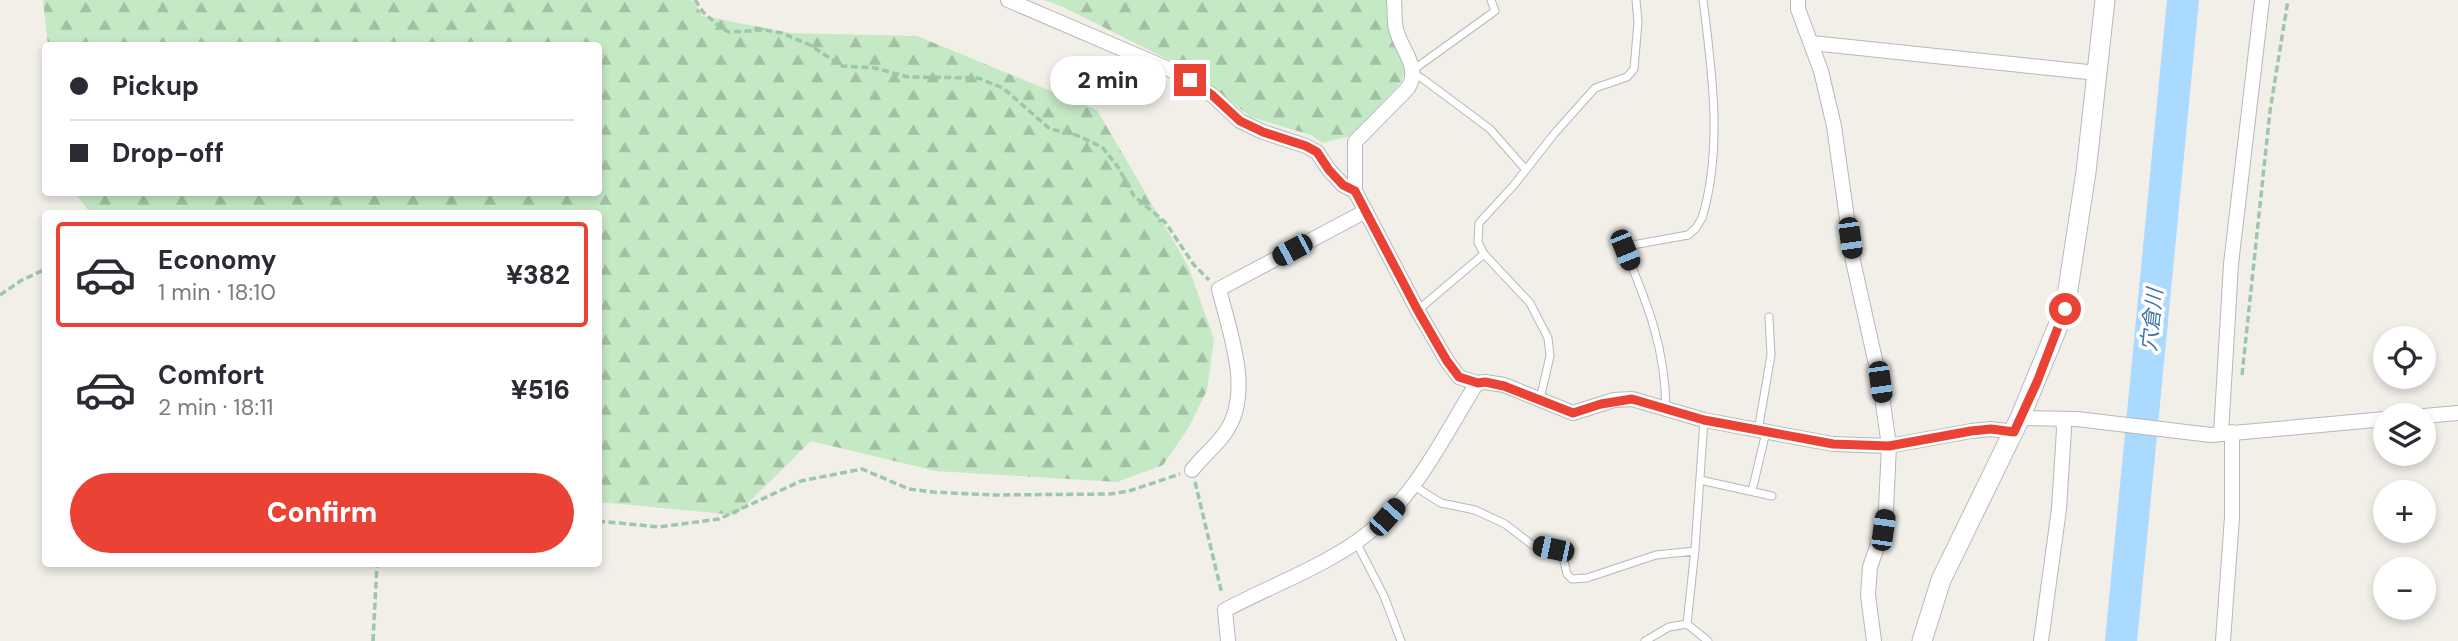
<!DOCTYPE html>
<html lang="en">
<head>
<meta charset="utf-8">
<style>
	:root { --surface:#fff; --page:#f7f7f7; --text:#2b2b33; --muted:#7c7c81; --line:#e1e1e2; --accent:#ea4335 }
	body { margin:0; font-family:"DM Sans","Noto Sans JP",sans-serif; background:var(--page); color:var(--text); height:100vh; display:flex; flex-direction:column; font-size:26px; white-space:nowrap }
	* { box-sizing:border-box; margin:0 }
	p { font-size:23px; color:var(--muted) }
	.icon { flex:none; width:38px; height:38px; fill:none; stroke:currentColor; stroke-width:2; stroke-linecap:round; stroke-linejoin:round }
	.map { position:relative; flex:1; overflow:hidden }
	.sheet { position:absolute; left:42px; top:210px; width:560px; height:357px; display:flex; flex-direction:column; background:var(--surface); border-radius:7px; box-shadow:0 4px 10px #0003 }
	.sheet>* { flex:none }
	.hud { position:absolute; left:42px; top:42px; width:560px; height:154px; border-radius:7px; box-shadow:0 4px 10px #0003; display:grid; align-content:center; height:154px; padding:0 28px; background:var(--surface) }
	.tools { position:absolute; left:2373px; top:326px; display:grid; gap:14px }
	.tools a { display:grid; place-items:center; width:63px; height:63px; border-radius:50%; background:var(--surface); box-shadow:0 4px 10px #0003; font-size:35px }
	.end { position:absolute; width:32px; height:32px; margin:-16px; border:9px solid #ea4335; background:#fff; box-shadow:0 0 0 4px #fff }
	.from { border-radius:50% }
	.bubble { position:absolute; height:49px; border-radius:24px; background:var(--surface); box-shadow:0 4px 10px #0003; font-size:23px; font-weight:800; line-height:49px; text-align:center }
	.car { position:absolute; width:21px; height:42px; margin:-21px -10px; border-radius:9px; box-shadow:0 0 5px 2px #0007; background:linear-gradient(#222 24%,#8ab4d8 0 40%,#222 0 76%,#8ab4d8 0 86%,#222 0) }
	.hud b { display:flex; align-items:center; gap:24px; height:66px; font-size:26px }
	.hud b+b { border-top:2px solid var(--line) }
	.hud i { width:18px; height:18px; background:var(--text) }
	ul { padding:12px 0 0; list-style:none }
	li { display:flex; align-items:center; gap:21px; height:105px; margin:0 14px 10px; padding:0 14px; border:4px solid transparent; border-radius:7px }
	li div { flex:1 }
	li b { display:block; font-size:26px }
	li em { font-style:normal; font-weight:800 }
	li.current { border-color:var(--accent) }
	li>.icon { width:63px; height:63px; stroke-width:1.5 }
	.action { display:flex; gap:14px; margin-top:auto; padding:14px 28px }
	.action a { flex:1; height:80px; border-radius:42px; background:var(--accent); color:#fff; font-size:28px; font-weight:800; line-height:80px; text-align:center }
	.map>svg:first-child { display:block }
	.forest { fill:url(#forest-firs) }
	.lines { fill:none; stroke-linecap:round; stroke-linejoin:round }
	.river { stroke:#aadaff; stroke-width:32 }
	.lane-casing { stroke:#b5b8bc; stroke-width:9 }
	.street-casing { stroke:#b5b8bc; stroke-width:16 }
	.secondary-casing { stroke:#b6babf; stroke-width:21 }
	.path { stroke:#9cc7a9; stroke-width:3.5; stroke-dasharray:7 3.5; stroke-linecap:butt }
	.lane { stroke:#fff; stroke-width:7 }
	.street { stroke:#fff; stroke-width:14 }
	.secondary { stroke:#fff; stroke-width:19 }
	.route { stroke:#ea4335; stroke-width:9 }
	.labels { text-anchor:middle; stroke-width:7; stroke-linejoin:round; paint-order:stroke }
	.water-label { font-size:21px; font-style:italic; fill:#4174aa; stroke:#fff }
</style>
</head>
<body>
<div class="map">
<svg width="2458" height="641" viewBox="0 0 2458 641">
	<defs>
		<pattern id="forest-firs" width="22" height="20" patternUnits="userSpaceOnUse" patternTransform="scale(1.75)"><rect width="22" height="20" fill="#c5e8c5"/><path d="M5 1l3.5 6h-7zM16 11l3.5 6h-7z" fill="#a3c0a4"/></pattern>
	</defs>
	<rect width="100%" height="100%" fill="#f1efe8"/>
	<path class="forest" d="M43,0H692L703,16L789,33L917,36L1097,110L1188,266L1214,339L1207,390L1189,427L1163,465L1117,482L936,471L811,441L736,515L599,502L598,214H91L75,193L598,192V46L48,45Z
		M1044,0H1388L1390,26L1405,71L1401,82L1381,106L1350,136L1322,143L1311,135L1251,117L1191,71L1063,7Z"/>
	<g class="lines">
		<path class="river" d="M2121,641L2183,0"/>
		<g class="lane-casing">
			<path id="lane" d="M1413,70L1495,11L1491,0
				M1414,74L1423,79L1490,129L1526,170
				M1418,310L1484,254
				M1540,399L1550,356L1548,338L1530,303L1484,254L1478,242L1479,223L1514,185L1554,134L1595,88L1627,77L1634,69L1638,22L1636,0
				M1666,408C1665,347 1648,305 1625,250L1627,246L1688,235L1696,228L1702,218C1723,149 1712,70 1703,0
				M1704,420L1695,549L1687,624L1708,641
				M1758,431L1771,355L1769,317
				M1700,480L1772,496
				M1414,486L1441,503L1475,510L1505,524L1531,544L1559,551L1563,557L1567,574L1572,579L1587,578L1656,555L1695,551
				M1752,491L1766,432
				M1356,542L1384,596L1401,641
				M1645,641L1669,627L1687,624"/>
		</g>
		<g class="street-casing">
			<path id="street" d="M1008,0L1178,73L1212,95L1240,121L1263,132L1306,146L1317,152L1329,170L1343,185L1355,191L1418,311L1447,361L1459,377L1477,383L1485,382L1504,385L1573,413L1614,400L1632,399L1704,420L1833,444L1889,446L1971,431L1991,429L2014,432
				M1798,0V9L1821,71L1834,126L1853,261L1880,382L1889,446L1886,508L1883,530L1870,567L1868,595L1874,641
				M1812,43L2097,73
				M1355,191V142L1408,88C1421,67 1401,50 1396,29C1394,20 1395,9 1394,0
				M2424,416L2458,413
				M2020,418L2077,419L2211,435L2385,419
				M2221,434L2231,264L2262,0
				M1192,470C1202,457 1216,446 1225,433C1254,393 1229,331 1219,289L1366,211
				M1228,641L1225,610C1270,586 1328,565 1367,534C1417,495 1444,435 1477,383
				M2041,641L2059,509L2064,430L2063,420
				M2223,641L2232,517V432"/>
		</g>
		<g class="secondary-casing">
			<path id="secondary" d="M1922,641L1941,580L2020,418L2065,309L2086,172L2105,0"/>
		</g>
		<path class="path" d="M695,0L703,12L722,29L729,32L765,30L782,33L810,45L842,66L875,68L908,77L978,78L1003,88L1050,129L1076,135L1102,147L1118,167L1134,196L1165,222L1194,265L1209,280
			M0,295L22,280L46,269
			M2242,375L2270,111L2288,0
			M1195,482L1222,594
			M598,521L659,527L719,519L801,481L862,469L909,489L933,492L994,495L1110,494L1129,491L1180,474
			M373,641L377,564"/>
		<use href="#lane" class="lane"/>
		<use href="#street" class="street"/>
		<use href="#secondary" class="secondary"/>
	</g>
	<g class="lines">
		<path class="route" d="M1190,80L1212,95L1240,121L1263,132L1306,146L1317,152L1329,170L1343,185L1355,191L1418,311L1447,361L1459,377L1478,383L1485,382L1504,386L1573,413L1601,404L1632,399L1704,420L1833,444L1889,446L1971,431L1991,429L2014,432L2037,382L2065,309"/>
	</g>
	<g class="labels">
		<g class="water-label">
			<text transform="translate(2152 320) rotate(-84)" y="7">穴倉川</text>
		</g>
	</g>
</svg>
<div class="tools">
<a><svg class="icon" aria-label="locate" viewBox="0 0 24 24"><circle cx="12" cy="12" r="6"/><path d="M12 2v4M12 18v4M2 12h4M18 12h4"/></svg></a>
<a><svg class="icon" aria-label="layers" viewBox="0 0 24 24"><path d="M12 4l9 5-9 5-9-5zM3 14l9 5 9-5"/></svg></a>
<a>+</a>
<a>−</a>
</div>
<i class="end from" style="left:2065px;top:309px"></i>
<i class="end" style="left:1190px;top:80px"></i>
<div class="bubble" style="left:1050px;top:56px;width:116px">2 min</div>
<i class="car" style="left:1850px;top:238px;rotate:172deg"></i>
<i class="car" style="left:1292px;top:250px;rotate:242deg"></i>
<i class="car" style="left:1625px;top:250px;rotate:158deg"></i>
<i class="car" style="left:1880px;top:382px;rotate:172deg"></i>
<i class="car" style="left:1387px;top:517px;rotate:42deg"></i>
<i class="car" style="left:1883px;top:530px;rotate:8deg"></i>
<i class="car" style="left:1553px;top:549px;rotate:282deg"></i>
<div class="hud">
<b><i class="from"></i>Pickup</b>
<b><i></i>Drop-off</b>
</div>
<section class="sheet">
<ul>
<li class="current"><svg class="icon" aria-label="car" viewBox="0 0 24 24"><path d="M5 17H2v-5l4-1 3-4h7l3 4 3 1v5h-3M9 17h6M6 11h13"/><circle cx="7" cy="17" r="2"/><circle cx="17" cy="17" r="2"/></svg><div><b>Economy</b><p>1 min · 18:10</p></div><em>¥382</em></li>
<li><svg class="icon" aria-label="car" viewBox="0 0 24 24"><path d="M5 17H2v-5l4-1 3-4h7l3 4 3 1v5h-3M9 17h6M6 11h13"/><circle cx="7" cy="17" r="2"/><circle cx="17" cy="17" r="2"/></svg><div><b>Comfort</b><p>2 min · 18:11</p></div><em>¥516</em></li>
</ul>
<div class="action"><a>Confirm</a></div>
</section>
</div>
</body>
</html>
